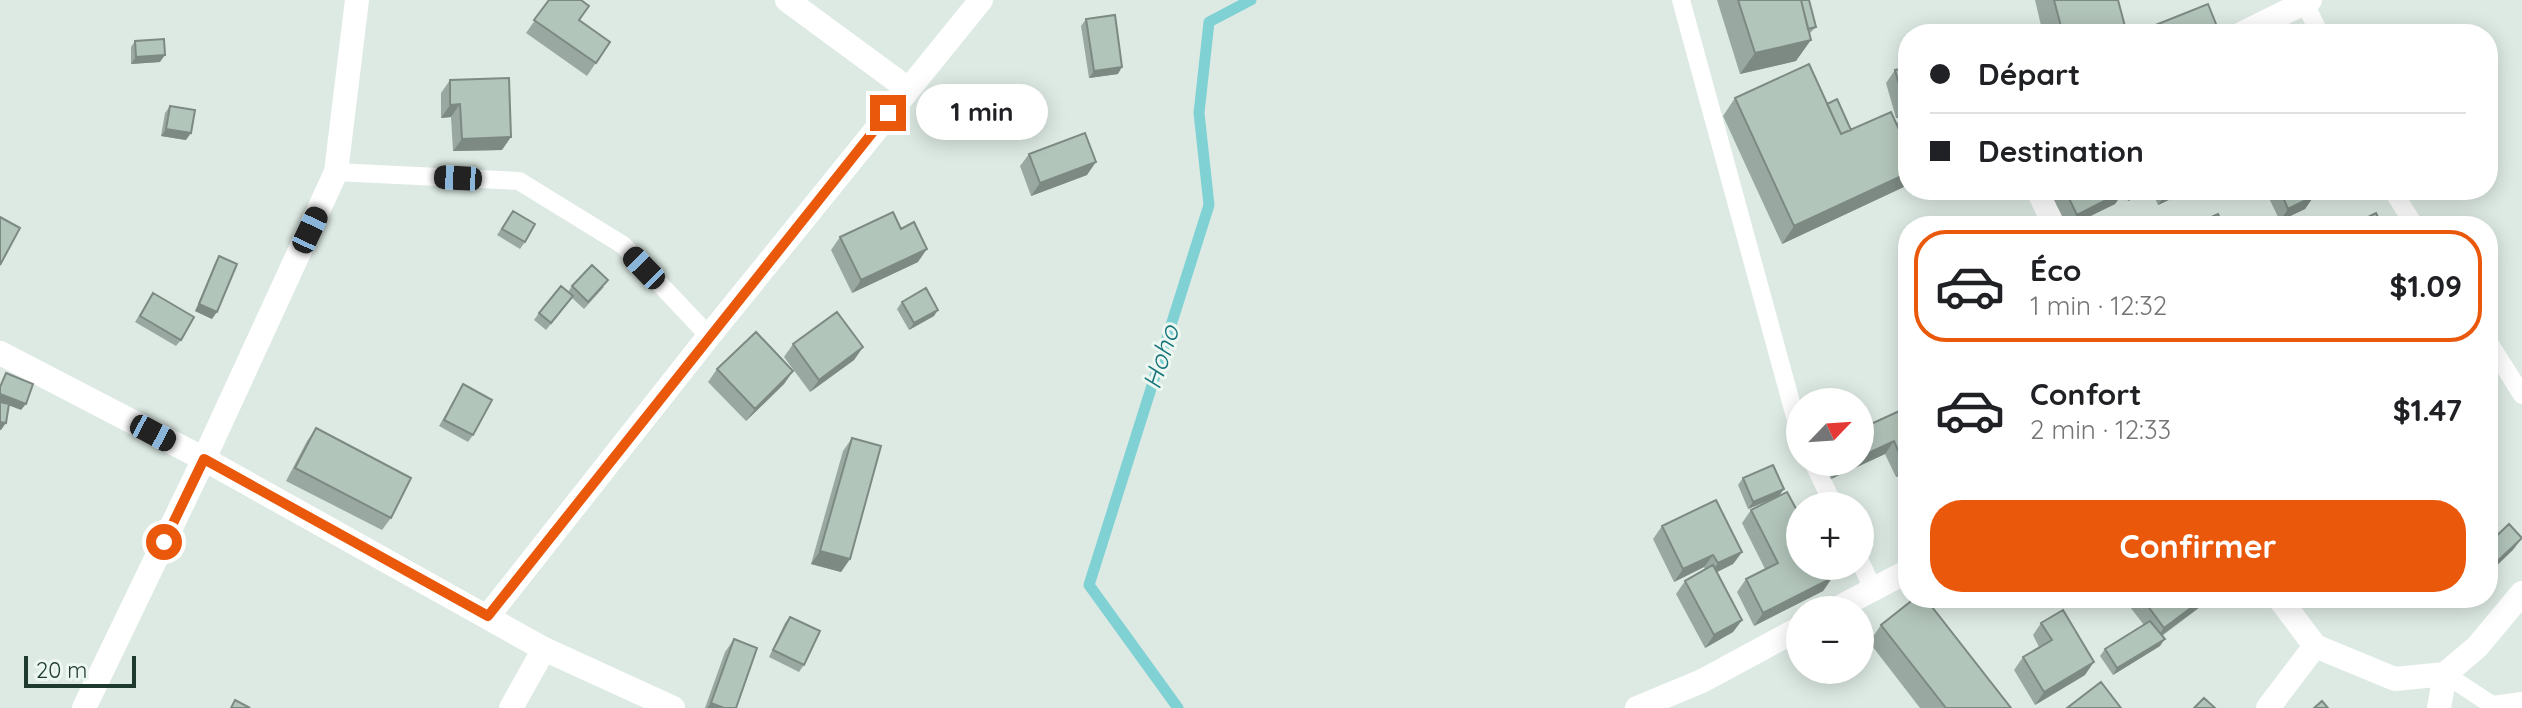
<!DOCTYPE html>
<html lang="fr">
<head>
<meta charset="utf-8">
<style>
	:root { --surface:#fff; --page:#f6f6f6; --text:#202124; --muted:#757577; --line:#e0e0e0; --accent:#ea580c }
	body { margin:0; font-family:Quicksand,sans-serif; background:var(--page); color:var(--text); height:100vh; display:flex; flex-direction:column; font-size:30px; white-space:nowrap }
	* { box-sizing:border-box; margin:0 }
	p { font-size:26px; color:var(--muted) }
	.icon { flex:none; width:44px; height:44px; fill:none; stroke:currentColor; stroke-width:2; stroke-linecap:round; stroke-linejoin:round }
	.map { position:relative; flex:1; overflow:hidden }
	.sheet { position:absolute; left:1898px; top:216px; width:600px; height:392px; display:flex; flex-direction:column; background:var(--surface); border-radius:32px; box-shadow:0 4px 20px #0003 }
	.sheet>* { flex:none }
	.top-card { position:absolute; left:1898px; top:24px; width:600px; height:176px; border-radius:32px; box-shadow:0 4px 20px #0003; display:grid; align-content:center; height:176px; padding:0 32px; background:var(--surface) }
	.needle { width:52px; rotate:65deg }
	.controls { position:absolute; left:1786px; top:388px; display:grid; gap:16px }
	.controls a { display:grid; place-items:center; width:88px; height:88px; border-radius:50%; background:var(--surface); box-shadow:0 4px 20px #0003; font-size:40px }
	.scale { position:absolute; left:24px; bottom:20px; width:112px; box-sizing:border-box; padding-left:8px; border:4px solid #1e3a2f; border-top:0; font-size:22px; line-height:28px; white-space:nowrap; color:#1e3a2f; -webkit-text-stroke:6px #edf7f1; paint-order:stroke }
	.end { position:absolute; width:36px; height:36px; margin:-18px; border:10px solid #ea580c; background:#fff; box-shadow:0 0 0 4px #fff }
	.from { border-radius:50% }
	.bubble { position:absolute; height:56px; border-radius:28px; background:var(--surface); box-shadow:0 4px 20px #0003; font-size:26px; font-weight:800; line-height:56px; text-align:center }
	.car { position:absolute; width:24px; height:48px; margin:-24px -12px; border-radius:10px; box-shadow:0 0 6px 2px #0007; background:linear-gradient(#222 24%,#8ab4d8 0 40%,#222 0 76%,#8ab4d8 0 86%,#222 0) }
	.top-card b { display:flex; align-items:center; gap:28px; height:76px; font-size:30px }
	.top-card b+b { border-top:2px solid var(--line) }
	.top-card i { width:20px; height:20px; background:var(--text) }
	ul { padding:14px 0 0; list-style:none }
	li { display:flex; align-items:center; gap:24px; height:112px; margin:0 16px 12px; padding:0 16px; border:4px solid transparent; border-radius:32px }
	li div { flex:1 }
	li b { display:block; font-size:30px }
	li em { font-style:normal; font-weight:800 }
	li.on { border-color:var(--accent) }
	li>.icon { width:72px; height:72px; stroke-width:1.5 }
	.action { display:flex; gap:16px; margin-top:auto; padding:16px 32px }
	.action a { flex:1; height:92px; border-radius:32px; background:var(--accent); color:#fff; font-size:32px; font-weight:800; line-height:92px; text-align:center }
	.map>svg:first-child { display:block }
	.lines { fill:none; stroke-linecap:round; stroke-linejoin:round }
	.stream { stroke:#80d1d4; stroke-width:11 }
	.service { stroke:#fff; stroke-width:18 }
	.minor { stroke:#fff; stroke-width:24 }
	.wall { fill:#99a9a1 }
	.shaded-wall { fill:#7d8a83 }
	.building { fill:#b2c5bb; stroke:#7d8a83; stroke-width:2 }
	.route { stroke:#ea580c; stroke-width:10 }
	.labels { text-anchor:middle; stroke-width:6; stroke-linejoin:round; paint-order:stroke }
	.water-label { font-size:26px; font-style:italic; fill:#157479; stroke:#edf7f1 }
</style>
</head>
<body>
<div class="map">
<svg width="2522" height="708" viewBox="0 0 2522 708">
	<rect width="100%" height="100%" fill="#ddeae3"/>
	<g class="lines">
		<path class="stream" d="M1178,708L1089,585L1209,205L1199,113L1209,22L1251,0"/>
		<path class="service" d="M1681,0L1800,435
			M2304,2L2320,34
			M336,172L519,181L623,245L709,336
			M2392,190L2415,226
			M2488,341L2522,395
			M1813,462L1834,506
			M1860,561L1873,589
			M2445,674L2492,705L2522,701"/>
		<path class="minor" d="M787,0L908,89
			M2241,34L2310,0
			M2038,190L2055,226
			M0,353L204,459L544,649L673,708
			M2279,598L2315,646L2395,679L2445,674L2477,647L2522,593
			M1834,610L1908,571
			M488,616L709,336L981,0
			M84,708L204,459L336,172L357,0
			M511,708L544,649
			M1637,708L1702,681L1800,628
			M2268,708L2315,646
			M2439,708L2445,674"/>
	</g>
	<path class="wall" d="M549,0L610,42L587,76L526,33Z
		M1717,0H1809L1816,27L1809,34L1796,61L1740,74Z
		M2035,0H2118L2127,34H2043Z
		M1086,19L1118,74L1089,78L1081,26Z
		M135,41L160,62L131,64V47Z
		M1908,67V115L1896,118L1886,83L1895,70Z
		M450,80L502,150L453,151L451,117L441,118V93Z
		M1735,98L1827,104L1851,130L1908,185L1782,244L1723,116Z
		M170,106L186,140L161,136L165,113Z
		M1029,154L1087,175L1031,196L1020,166Z
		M2054,190H2179L2173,198L2158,205L2152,191L2128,201L2124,192L2115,204L2071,226H2067L2051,194Z
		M2265,190H2314L2312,191L2314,196L2305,209L2280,221Z
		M508,218L525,242L520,249L497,235Z
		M901,229L918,262L852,293L831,250L840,237Z
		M219,256L212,319L195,311L215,263Z
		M572,286L604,287L584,309L572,298L546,330L534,320L539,313L568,292Z
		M153,293L181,340L176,346L135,322Z
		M902,302L934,316L909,330L897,309Z
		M793,344L863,347L854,360L810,392L784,357Z
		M717,369L793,371L784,384L746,421L708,382Z
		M463,384L473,435L468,442L439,426Z
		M1908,407V471L1896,477L1885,454L1831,479L1824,462H1860Z
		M316,428L391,518L382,530L286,481L307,441Z
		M852,438L850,559L841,572L811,564L843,451Z
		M1743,478L1779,496L1832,578L1823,591L1754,626L1737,592L1746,579L1765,569L1742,523L1751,510L1779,496L1748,509L1738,485Z
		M1662,526L1742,552L1733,564L1717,572L1742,620L1733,632L1705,648L1676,594L1685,581L1705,569L1704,567L1674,582L1653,539Z
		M2056,598H2069L2059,604Z
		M2123,598H2212L2162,636L2160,646L2113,675L2100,656L2105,649L2144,625Z
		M790,617L804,665L799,672L769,657L785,623Z
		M2041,623L2085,675L2035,705L2014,670L2023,657L2039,647L2033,635Z
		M1881,625L2011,708H1920L1869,642Z
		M734,639L736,708H705L725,652Z"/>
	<path class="shaded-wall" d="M1811,40L1796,61L1740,74L1755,53Z
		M165,55L160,62L131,64L136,57Z
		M1122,67L1118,74L1089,78L1094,71Z
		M460,104L451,117L441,118L450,105Z
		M1908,105V115L1896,118L1905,106Z
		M166,129L191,133L186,140L161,136Z
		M511,137L502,150L453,151L462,139Z
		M1096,162L1087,175L1031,196L1040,183Z
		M1908,173V185L1782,244L1794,226Z
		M2136,190H2152L2128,201Z
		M2172,190H2179L2173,198L2158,205L2167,192Z
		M2124,191L2115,204L2069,226L2077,215Z
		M2314,196L2305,209L2280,221L2288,209Z
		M927,249L918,262L852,293L861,280Z
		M199,304L217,312L212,319L195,311Z
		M938,310L934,316L909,330L914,323Z
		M863,347L854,360L810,392L819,380Z
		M793,371L784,384L746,421L755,409Z
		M0,394L26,404L21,410L0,402Z
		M0,422L6,423L1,430H0Z
		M1894,441L1885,454L1831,479L1840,466L1849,462H1860V457Z
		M1908,462V471L1896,477L1904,464Z
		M1784,489L1779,496L1748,509L1753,502Z
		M2522,538L2513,550L2488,574V570Z
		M820,551L850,559L841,572L811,564Z
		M1742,552L1733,564L1709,576L1718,563Z
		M1713,555L1704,567L1674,582L1683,569Z
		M1832,578L1823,591L1754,626L1763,613Z
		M2204,598H2212L2155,640L2164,628Z
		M1742,620L1733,632L1705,648L1714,635Z
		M2165,639L2160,646L2113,675L2117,668Z
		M2094,662L2085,675L2035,705L2044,692Z
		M711,703L724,708H707Z"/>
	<path class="building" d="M549,0H581L589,6L579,20L610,42L596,63L534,20Z
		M1738,0H1801L1811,40L1755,53Z
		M1801,0H1809L1816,27L1808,29Z
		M2054,0H2118L2127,34H2063Z
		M2208,4L2220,34H2138V32Z
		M1115,15L1122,67L1094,71L1086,19Z
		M164,39L165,55L136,57L135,41Z
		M1809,64L1841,134L1891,112L1908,149V173L1794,226L1735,98Z
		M1908,67V105L1905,106L1895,70Z
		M509,78L511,137L462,139L460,104L450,105V80Z
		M1837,99L1851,130L1841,134L1827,104Z
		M170,106L195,110L191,133L166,129Z
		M1908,119V149L1897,124Z
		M1085,133L1096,162L1040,183L1029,154Z
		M2065,190H2124V191L2077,215Z
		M2280,190H2311L2314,196L2288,209Z
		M513,211L535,224L525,242L502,229Z
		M893,212L901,229L914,222L927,249L861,280L840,237Z
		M2376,213L2382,226H2350Z
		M2218,214L2223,226H2191Z
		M0,217L20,228L0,265Z
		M219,256L237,264L217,312L199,304Z
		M592,265L608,280L588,302L572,286Z
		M561,286L573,296L551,323L539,313Z
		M926,288L938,310L914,323L902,302Z
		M153,293L194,317L181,340L140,316Z
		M837,312L863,347L819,380L793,344Z
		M756,332L793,371L755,409L717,369Z
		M6,373L33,384L26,404L0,394V387Z
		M463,384L492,400L473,435L444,420Z
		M0,402L9,404L6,423L0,422Z
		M1908,407V462L1904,464L1894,441L1860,457V429Z
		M316,428L411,478L391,518L295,468Z
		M852,438L881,446L850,559L820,551Z
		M1773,465L1784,489L1753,502L1743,478Z
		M1787,492L1800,516V566H1826L1832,578L1763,613L1746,579L1778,563L1751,510Z
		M1716,500L1742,552L1718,563L1713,555L1683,569L1662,526Z
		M2509,524L2522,538L2488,570V544Z
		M1713,565L1742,620L1714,635L1685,581Z
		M1915,598H1925L2011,708H1946L1881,625Z
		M2142,598H2204L2164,628Z
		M2063,610L2094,662L2044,692L2023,657L2052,640L2041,623Z
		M790,617L820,631L804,665L773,650Z
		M2150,621L2165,639L2117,668L2105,649Z
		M734,639L757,648L736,708H724L711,703Z
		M2101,682L2121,708H2067Z
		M2204,698L2215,708H2194Z
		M235,700L250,708H231Z
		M2322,701L2328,708H2314Z"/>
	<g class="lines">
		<path class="route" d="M164,542L204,459L488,616L888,113"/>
	</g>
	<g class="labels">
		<g class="water-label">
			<text transform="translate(1161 357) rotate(-72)" y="9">Hoho</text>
		</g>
	</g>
</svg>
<div class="controls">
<a><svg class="needle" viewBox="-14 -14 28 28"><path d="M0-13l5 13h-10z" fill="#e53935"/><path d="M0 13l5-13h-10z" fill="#757577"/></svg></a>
<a>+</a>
<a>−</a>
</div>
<div class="scale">20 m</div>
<i class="end from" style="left:164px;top:542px"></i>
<i class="end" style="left:888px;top:113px"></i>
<div class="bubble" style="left:916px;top:84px;width:132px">1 min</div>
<i class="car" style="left:458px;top:178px;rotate:273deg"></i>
<i class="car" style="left:310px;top:230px;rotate:25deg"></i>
<i class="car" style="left:644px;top:268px;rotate:316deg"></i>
<i class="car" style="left:153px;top:433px;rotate:118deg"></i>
<div class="top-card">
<b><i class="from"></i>Départ</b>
<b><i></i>Destination</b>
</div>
<section class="sheet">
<ul>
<li class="on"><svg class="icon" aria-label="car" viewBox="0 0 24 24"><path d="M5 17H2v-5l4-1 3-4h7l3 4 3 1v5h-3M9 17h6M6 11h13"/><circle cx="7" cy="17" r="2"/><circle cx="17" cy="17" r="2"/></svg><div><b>Éco</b><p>1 min · 12:32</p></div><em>$1.09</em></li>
<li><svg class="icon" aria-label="car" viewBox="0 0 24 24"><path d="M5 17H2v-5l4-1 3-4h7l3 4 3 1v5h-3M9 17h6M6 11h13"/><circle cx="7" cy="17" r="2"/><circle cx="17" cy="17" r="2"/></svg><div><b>Confort</b><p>2 min · 12:33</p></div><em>$1.47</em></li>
</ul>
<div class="action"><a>Confirmer</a></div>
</section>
</div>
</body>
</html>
